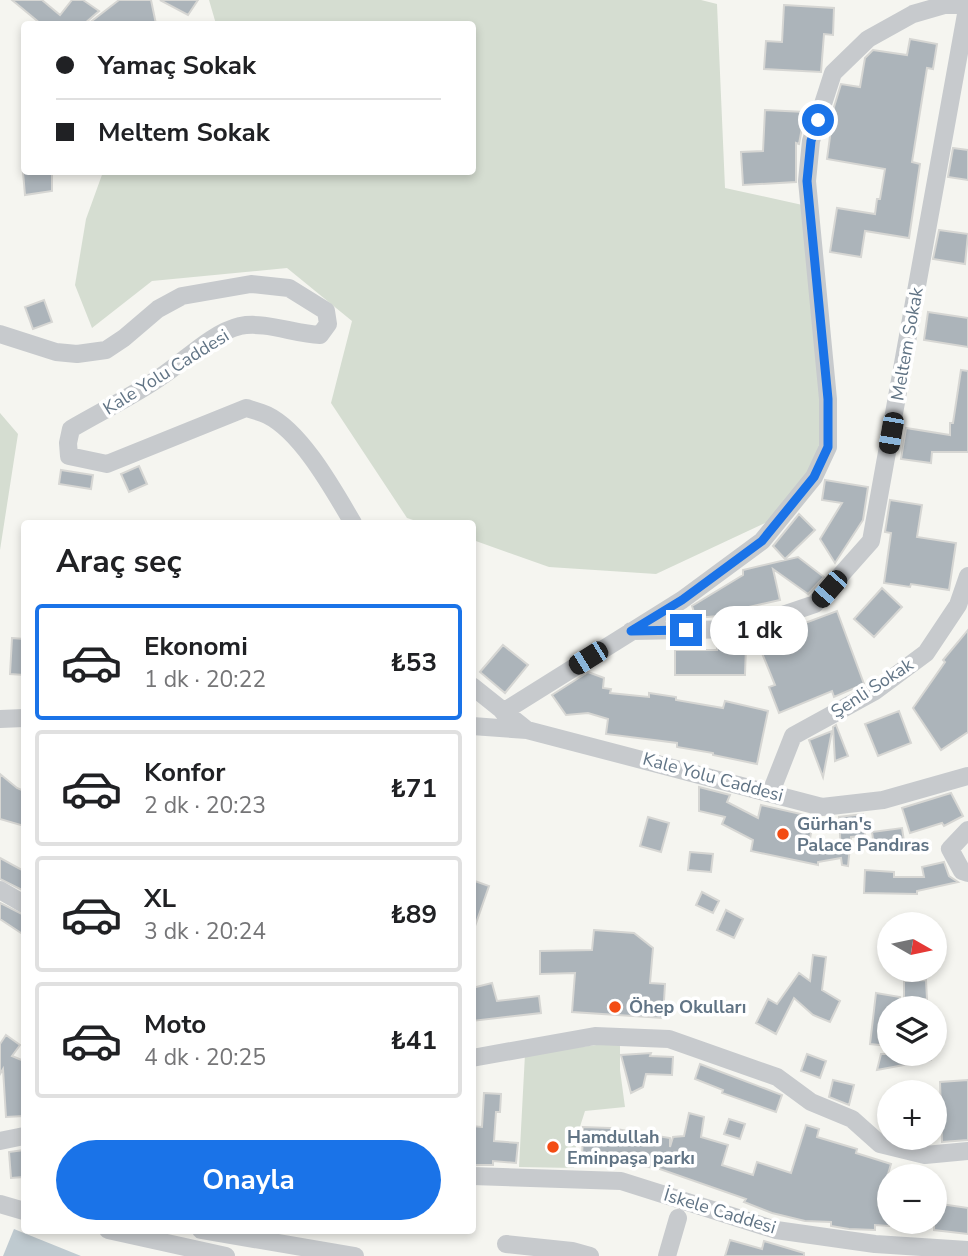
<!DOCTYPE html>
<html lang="tr">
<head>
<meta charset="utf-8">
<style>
	:root { --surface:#fff; --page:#f6f6f6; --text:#202124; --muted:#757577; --line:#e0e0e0; --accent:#1a73e8 }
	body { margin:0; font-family:"Nunito Sans",sans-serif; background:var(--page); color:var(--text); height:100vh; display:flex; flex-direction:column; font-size:26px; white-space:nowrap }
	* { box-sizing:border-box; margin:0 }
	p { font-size:23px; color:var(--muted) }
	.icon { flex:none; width:38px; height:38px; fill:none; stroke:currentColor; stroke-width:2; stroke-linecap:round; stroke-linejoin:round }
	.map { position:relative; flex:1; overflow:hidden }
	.side { position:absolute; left:21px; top:520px; width:455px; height:714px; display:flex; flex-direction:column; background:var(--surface); border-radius:7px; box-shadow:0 4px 10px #0003 }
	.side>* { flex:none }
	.hud { position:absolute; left:21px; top:21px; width:455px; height:154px; border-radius:7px; box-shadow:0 4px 10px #0003; display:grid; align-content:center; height:154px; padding:0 35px; background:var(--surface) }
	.needle { width:46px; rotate:99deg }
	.buttons { position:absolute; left:877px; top:912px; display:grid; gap:14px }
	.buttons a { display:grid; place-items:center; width:70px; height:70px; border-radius:50%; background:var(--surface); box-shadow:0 4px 10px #0003; font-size:35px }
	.end { position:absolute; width:32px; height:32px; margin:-16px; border:9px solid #1a73e8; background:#fff; box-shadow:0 0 0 4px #fff }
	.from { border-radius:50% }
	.bubble { position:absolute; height:49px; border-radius:24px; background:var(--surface); box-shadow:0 4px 10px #0003; font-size:23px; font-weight:700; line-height:49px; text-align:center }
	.car { position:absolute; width:21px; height:42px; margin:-21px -10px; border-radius:9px; box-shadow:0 0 5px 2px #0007; background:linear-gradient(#222 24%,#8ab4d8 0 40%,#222 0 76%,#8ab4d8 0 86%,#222 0) }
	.hud b { display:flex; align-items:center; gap:24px; height:66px; font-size:26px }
	.hud b+b { border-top:2px solid var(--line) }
	.hud i { width:18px; height:18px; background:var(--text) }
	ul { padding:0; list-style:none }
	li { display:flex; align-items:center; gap:21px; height:116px; margin:0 14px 10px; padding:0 21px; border:4px solid var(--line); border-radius:7px }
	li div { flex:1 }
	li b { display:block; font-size:26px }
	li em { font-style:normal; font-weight:700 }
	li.current { border-color:var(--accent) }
	li>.icon { width:63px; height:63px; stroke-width:1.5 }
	h2 { padding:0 35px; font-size:32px; line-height:84px }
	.action { display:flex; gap:14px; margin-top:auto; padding:14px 35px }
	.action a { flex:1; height:80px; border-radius:42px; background:var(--accent); color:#fff; font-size:28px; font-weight:700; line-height:80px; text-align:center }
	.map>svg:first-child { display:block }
	.green { fill:#d5ddd1 }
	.water { fill:#bfcad0 }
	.building { fill:#acb4ba; stroke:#d6d6d3; stroke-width:2 }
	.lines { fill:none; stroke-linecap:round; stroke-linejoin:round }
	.minor { stroke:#c7cacd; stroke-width:18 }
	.route { stroke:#1a73e8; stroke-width:9 }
	.poi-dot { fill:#f34c13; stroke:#fff; stroke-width:2.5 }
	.labels { text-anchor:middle; stroke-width:7; stroke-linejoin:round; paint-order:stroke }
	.street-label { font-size:18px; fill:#617485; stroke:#fff }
	.poi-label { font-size:18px; font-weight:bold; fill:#617485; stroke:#fff; text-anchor:start }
</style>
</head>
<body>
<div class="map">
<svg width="968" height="1256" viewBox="0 0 968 1256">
	<rect width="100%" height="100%" fill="#f5f5f0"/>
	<path class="green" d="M209,0H701L717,4L725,188L807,206L824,450L778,517L656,574L549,567L473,540L472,523H422L407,518L331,403L352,321L287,268L152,281L92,328L75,285L86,219L103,172H472V24H216Z
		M0,413L18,434L0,550Z
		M620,1042V1070L625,1107L585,1111L577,1136L574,1168L519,1167L525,1054Z"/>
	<path class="water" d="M14,1229L81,1256H3Z"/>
	<path class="building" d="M12,0H42L60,15L72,0H83L99,11L84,24H41Z
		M119,0H151L156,24H88Z
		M160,0H198L188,15Z
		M784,5L834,8L833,35L824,34L821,72L764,69L766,41L782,42Z
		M910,39L937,44L933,69L927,68L912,162L920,164L909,238L865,231L861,257L830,252L837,208L875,214L877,199H880L885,169L827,159L834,107L841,84L860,87L865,58L873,50L907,55Z
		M765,110L805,112L799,144L796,143V182L743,185L741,152L763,151Z
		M953,148L968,150V180L948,177Z
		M23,172H52V191L25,195Z
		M939,230L968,234L965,264L933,259Z
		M44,300L52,322L33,329L25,307Z
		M928,312L968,318V347L924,340Z
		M961,370L968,371V452H932L931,463L901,459L906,428L950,435V423H953Z
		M139,466L147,484L129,492L121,474Z
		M61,470L93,475L91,489L59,484Z
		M825,480L868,487L863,520L835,563L820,539L842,503L822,500Z
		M890,500L922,505L917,537L956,543L949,590L911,584L910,587L884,583L891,533L885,532Z
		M799,514L815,530L785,559L773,546Z
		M798,557L824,577L808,594L773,569L780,600L740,609L741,614L696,618L692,606L743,575V570Z
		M882,588L902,607L874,637L854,619Z
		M837,611L864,684L834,697L832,691L779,713L769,687L775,685L757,641Z
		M968,630V732L941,750L913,708L945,662L943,660Z
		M12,638L24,639V675L10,674Z
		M503,645L528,665L505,693L480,672Z
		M717,645L746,646L745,675H675V650H717Z
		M588,672L604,678L603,688L611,689L610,693L649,697V693L676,697V700L723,708L725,701L768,711L757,764L713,755V753L677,747V743L606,734L608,719L588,713L566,715L552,695Z
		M899,711L911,743L878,756L865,724Z
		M836,725L848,756L835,761L833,727Z
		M832,731L823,777L809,740Z
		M0,774L17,788L24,791V826L0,819Z
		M699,787L730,795L727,802L758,818L761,805L814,817L808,849L841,853L839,817L863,814L865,836L851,837L848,866L842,865L841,858L818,862V865L751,851L753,840L722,824L725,817L699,811Z
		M951,793L963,816L944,826L942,823L910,833L902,808Z
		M648,817L669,823L661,852L640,846Z
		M902,828L905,848L875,853L872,832Z
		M690,852L713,854L711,872L688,870Z
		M0,858L24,871V891L0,879Z
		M944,862L949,876L958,882L917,891V894L864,893L865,870L894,872V877H924L922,867Z
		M472,880L489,886L474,929H472Z
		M702,892L719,901L713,913L696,905Z
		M0,903L24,915V935L0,919Z
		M726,910L743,919L734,938L717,930Z
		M594,930L634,933L653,948L650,983L665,984L663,1018L572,1012L575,973L540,974V951L592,950Z
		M813,955L826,957L822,990L840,1001L830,1022L813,1015L794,998L776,1034L756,1023L768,999L777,1004L799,973L810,981Z
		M926,980L927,999L904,1000V981Z
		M492,983L497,1001L539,996L541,1013L472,1021V988Z
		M876,993L900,997L899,1008H889V1046L870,1044Z
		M6,1035L20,1045L12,1056L24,1061V1116L6,1117L3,1069L0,1074V1044Z
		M651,1053L650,1056L673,1057L672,1075L646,1074L643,1087L631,1093L621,1055Z
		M807,1054L826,1061L820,1078L801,1071Z
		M881,1054H930L931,1060L877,1070Z
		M700,1064L782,1095L776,1112L722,1093L723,1090L695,1079Z
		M833,1080L854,1085L849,1105L829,1097Z
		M968,1080V1140L942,1142L940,1082Z
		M484,1093L501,1094L500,1112H496L494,1141L518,1143L516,1163L493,1161V1165H472V1126L482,1127Z
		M689,1113L704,1117L701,1137L728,1145L722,1165L753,1175L757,1162L791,1173L806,1125L819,1129L817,1137L857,1149L856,1153L891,1164L879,1205L889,1207V1226L875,1225V1230L849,1229L831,1226V1222L805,1221L772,1213L744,1202L746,1199L657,1168L621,1164L622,1162L582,1161L583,1127L610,1128L670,1138V1147L673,1137L684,1136Z
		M729,1119L745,1124L740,1139L724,1134Z
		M24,1150V1177L11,1178L9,1152Z
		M934,1203L968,1208V1234L934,1230Z
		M730,1240L762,1249L764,1241L804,1253V1256H725Z"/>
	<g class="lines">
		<path class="minor" d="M0,334L56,352L77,354L106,350L124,338L158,309L182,296L251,284L289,288L326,311L328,324L320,335C295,334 265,321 240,326C211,333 184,362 159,378C131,397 100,412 71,429L68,443L69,456L107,464L246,408C253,410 261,412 267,415C302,432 334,491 353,523
			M631,631L741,629L815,604L871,541L968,3
			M472,686L527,730L822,807L883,800L968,776
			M503,712L682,600L762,541L814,477L828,447V399L807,181L811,141L833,73L868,39L913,14L944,5H968
			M0,719L24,718
			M472,726L527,730
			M771,792L793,736L875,691L926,653L958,605L968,576
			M968,830L950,849L962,871L968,873
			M0,890L24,904
			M472,1058L595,1036L669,1039L777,1077L811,1102L852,1119L880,1144L925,1155L968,1151
			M0,1141L24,1136
			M472,1176L621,1181L776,1230L875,1244L968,1250
			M0,1204L24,1211
			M108,1230L226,1256
			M201,1230L355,1256
			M506,1244L572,1251L590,1256
			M667,1256L678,1218"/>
	</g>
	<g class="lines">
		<path class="route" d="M686,630L631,631L682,600L762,541L814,477L828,447V399L807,181L811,141L818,120"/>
	</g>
	<g class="poi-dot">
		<circle cx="783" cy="834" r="7"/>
		<circle cx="615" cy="1007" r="7"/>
		<circle cx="553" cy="1147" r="7"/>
	</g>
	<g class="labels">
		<g class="street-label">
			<text transform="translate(907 344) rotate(-80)" y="6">Meltem Sokak</text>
			<text transform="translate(166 372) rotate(-32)" y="6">Kale Yolu Caddesi</text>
			<text transform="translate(872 688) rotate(-33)" y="6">Şenli Sokak</text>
			<text transform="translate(713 777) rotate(15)" y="6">Kale Yolu Caddesi</text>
			<text transform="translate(720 1211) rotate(17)" y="6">İskele Caddesi</text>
		</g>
		<g class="poi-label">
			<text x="797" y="830">Gürhan's<tspan x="797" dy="21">Palace Pandıras</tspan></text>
			<text x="629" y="1013">Öhep Okulları</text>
			<text x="567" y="1143">Hamdullah<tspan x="567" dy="21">Eminpaşa parkı</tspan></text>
		</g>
	</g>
</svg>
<div class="buttons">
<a><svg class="needle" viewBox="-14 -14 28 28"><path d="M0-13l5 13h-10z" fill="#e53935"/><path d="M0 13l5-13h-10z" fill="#757577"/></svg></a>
<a><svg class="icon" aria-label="layers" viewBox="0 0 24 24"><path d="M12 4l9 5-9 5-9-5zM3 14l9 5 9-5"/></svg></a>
<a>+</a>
<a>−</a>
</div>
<i class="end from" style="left:818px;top:120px"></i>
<i class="end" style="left:686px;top:630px"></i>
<div class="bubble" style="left:710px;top:606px;width:98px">1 dk</div>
<i class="car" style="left:891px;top:433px;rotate:190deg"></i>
<i class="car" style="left:829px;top:589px;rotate:221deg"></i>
<i class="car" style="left:588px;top:658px;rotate:238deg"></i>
<div class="hud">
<b><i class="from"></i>Yamaç Sokak</b>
<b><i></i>Meltem Sokak</b>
</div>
<section class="side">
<h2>Araç seç</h2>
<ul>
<li class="current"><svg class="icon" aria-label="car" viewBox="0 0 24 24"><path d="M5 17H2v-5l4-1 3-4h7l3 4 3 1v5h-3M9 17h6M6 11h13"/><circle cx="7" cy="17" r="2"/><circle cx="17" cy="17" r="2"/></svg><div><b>Ekonomi</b><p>1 dk · 20:22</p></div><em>₺53</em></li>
<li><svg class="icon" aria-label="car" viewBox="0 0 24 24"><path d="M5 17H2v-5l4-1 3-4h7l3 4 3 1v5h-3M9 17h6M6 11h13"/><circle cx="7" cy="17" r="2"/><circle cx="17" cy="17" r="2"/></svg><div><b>Konfor</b><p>2 dk · 20:23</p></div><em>₺71</em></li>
<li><svg class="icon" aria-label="car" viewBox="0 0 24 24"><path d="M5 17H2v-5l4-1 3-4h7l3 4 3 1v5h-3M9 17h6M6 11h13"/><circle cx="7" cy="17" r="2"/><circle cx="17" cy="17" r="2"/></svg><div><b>XL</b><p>3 dk · 20:24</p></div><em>₺89</em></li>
<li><svg class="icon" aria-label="car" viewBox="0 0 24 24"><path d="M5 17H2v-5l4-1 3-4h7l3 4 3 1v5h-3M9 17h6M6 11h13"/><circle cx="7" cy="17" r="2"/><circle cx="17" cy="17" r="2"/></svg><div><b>Moto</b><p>4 dk · 20:25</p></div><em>₺41</em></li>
</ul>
<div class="action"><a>Onayla</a></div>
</section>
</div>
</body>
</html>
